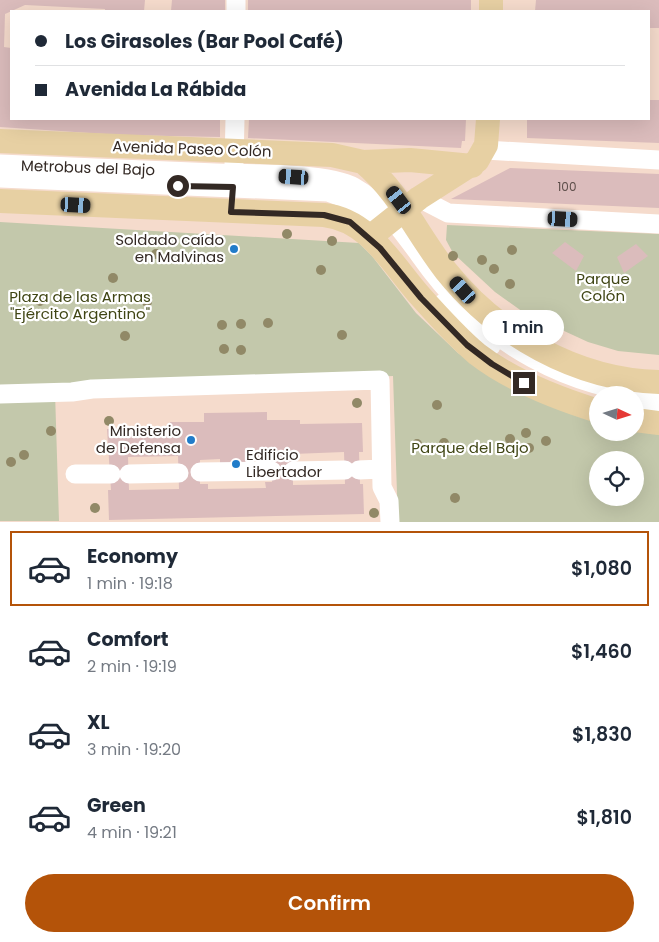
<!DOCTYPE html>
<html lang="en">
<head>
<meta charset="utf-8">
<style>
	:root { --surface:#fff; --page:#f6f6f7; --text:#1f2937; --muted:#747a83; --line:#e0e1e3; --accent:#b45309 }
	body { margin:0; font-family:Poppins,sans-serif; background:var(--page); color:var(--text); height:100vh; display:flex; flex-direction:column; font-size:19px; white-space:nowrap }
	* { box-sizing:border-box; margin:0 }
	p { font-size:16px; color:var(--muted) }
	.icon { flex:none; width:28px; height:28px; fill:none; stroke:currentColor; stroke-width:2; stroke-linecap:round; stroke-linejoin:round }
	.map { position:relative; height:522px; overflow:hidden }
	.drawer { display:flex; flex-direction:column; background:var(--surface); flex:1 }
	.drawer>* { flex:none }
	.guide { position:absolute; left:10px; top:10px; width:640px; height:110px; border-radius:0px; box-shadow:0 5px 20px #0002; display:grid; align-content:center; height:110px; padding:0 25px; background:var(--surface) }
	.needle { width:32px; rotate:94deg }
	.buttons { position:absolute; left:589px; top:386px; display:grid; gap:10px }
	.buttons a { display:grid; place-items:center; width:55px; height:55px; border-radius:50%; background:var(--surface); box-shadow:0 5px 20px #0002; font-size:25px }
	.end { position:absolute; width:22px; height:22px; margin:-11px; border:6px solid #332924; background:#fff; box-shadow:0 0 0 2px #fff }
	.from { border-radius:50% }
	.bubble { position:absolute; height:35px; border-radius:18px; background:var(--surface); box-shadow:0 5px 20px #0002; font-size:16px; font-weight:600; line-height:35px; text-align:center }
	.car { position:absolute; width:15px; height:30px; margin:-15px -8px; border-radius:6px; box-shadow:0 0 4px 1px #0007; background:linear-gradient(#222 24%,#8ab4d8 0 40%,#222 0 76%,#8ab4d8 0 86%,#222 0) }
	.guide b { display:flex; align-items:center; gap:18px; height:48px; font-size:19px }
	.guide b+b { border-top:1px solid var(--line) }
	.guide i { width:12px; height:12px; background:var(--text) }
	ul { padding:9px 0 0; list-style:none }
	li { display:flex; align-items:center; gap:15px; height:75px; margin:0 10px 8px; padding:0 15px; border:2px solid transparent; border-radius:0px }
	li div { flex:1 }
	li b { display:block; font-size:19px }
	li em { font-style:normal; font-weight:600 }
	li.active { border-color:var(--accent) }
	li>.icon { width:45px; height:45px; stroke-width:1.5 }
	.cta { display:flex; gap:10px; margin-top:auto; padding:10px 25px }
	.cta a { flex:1; height:58px; border-radius:30px; background:var(--accent); color:#fff; font-size:20px; font-weight:600; line-height:58px; text-align:center }
	.map>svg:first-child { display:block }
	.green { fill:#c3c8ab; fill-rule:evenodd }
	.building { fill:#dbbcbc; fill-rule:evenodd }
	.lines { fill:none; stroke-linecap:round; stroke-linejoin:round }
	.minor { stroke:#fff; stroke-width:19 }
	.major { stroke:#e7d0a3; stroke-width:24 }
	.tree { fill:#918967 }
	.route { stroke:#332924; stroke-width:6 }
	.poi-dot { fill:#217cc9; stroke:#fff; stroke-width:2 }
	.labels { text-anchor:middle; stroke-width:4.5; stroke-linejoin:round; paint-order:stroke }
	.number-label { font-size:12px; fill:#5d4e4a }
	.street-label { font-size:15px; fill:#332924; stroke:#fff }
	.poi-label { font-size:15px; fill:#332924; stroke:#fff; text-anchor:end }
	.park-label { font-size:15px; fill:#404615; stroke:#fff }
</style>
</head>
<body>
<div class="map">
<svg width="659" height="522" viewBox="0 0 659 522">
	<rect width="100%" height="100%" fill="#f5dbcc"/>
	<path class="green" d="M0,222L359,243L372,256L416,313L458,353L483,371L597,418L598,432H635V425L659,428V522H398L393,376L55,392L59,521H0ZM598,460H635V498H598Z
		M447,225L659,234V355L618,351L588,342L523,312L495,292L453,253L446,240Z"/>
	<path class="building" d="M0,0H145L144,11H105V9L25,5L5,14L4,47L11,48V119H220V137L120,135L0,127Z
		M172,0H225V11H171Z
		M248,0H471V11H248Z
		M536,0H659V28H649V11H535Z
		M649,100H659V143L527,138V119H649Z
		M249,119H466L465,141H462L461,148L248,138Z
		M510,168L659,174V208L451,199Z
		M565,242L584,256L576,271L552,253Z
		M636,244L648,256L624,273L617,257Z
		M267,412V420H300V424L362,423L363,452H359L360,484H363L364,514L109,520L108,490H111L107,429L170,427V422H204V413ZM344,452L345,484L293,485V454ZM178,456L179,489L129,490L128,457ZM220,459V469H252V459H271L272,482H265L266,488L208,489V484H200V460Z"/>
	<g class="lines">
		<path class="minor" d="M236,11V0
			M485,150L659,160
			M0,164C72,167 144,170 216,173C249,174 327,172 354,187C388,206 410,243 433,273C488,344 569,389 659,395
			M234,164L235,119
			M0,178L328,192L350,200L370,214
			M419,198L448,213L659,224
			M443,303L468,329L491,346
			M0,394L72,392L92,389L380,380L382,487L389,501L390,522
			M635,406L659,408
			M359,470L381,469
			M293,471L345,470
			M200,472L272,471
			M75,474H111
			M129,474L179,473"/>
		<path class="major" d="M491,11V0
			M0,141L332,155L363,162L410,160L472,166
			M363,162C400,193 417,234 446,271C497,335 577,380 659,382
			M0,201L324,215C370,220 393,266 421,297C438,316 457,337 477,354C512,381 556,398 598,411
			M370,237L419,198L477,161L486,145L488,119
			M635,420L659,423"/>
	</g>
	<g class="tree">
		<circle cx="287" cy="234" r="5"/>
		<circle cx="332" cy="241" r="5"/>
		<circle cx="512" cy="250" r="5"/>
		<circle cx="156" cy="254" r="5"/>
		<circle cx="453" cy="256" r="5"/>
		<circle cx="482" cy="260" r="5"/>
		<circle cx="494" cy="269" r="5"/>
		<circle cx="321" cy="270" r="5"/>
		<circle cx="113" cy="278" r="5"/>
		<circle cx="510" cy="284" r="5"/>
		<circle cx="40" cy="301" r="5"/>
		<circle cx="147" cy="302" r="5"/>
		<circle cx="268" cy="323" r="5"/>
		<circle cx="241" cy="324" r="5"/>
		<circle cx="222" cy="325" r="5"/>
		<circle cx="342" cy="335" r="5"/>
		<circle cx="125" cy="336" r="5"/>
		<circle cx="224" cy="349" r="5"/>
		<circle cx="241" cy="350" r="5"/>
		<circle cx="357" cy="403" r="5"/>
		<circle cx="437" cy="405" r="5"/>
		<circle cx="109" cy="421" r="5"/>
		<circle cx="51" cy="431" r="5"/>
		<circle cx="526" cy="433" r="5"/>
		<circle cx="510" cy="439" r="5"/>
		<circle cx="546" cy="441" r="5"/>
		<circle cx="444" cy="443" r="5"/>
		<circle cx="417" cy="444" r="5"/>
		<circle cx="529" cy="448" r="5"/>
		<circle cx="24" cy="455" r="5"/>
		<circle cx="11" cy="462" r="5"/>
		<circle cx="455" cy="498" r="5"/>
		<circle cx="95" cy="508" r="5"/>
		<circle cx="374" cy="513" r="5"/>
	</g>
	<g class="lines">
		<path class="route" d="M178,186L233,187L231,212L324,215L350,222L380,248L421,298L467,345L492,364L524,383"/>
	</g>
	<g class="poi-dot">
		<circle cx="234" cy="249" r="5"/>
		<circle cx="191" cy="440" r="5"/>
		<circle cx="236" cy="464" r="5"/>
	</g>
	<g class="labels">
		<g class="number-label">
			<text x="567" y="191">100</text>
		</g>
		<g class="street-label">
			<text transform="translate(192 149) rotate(2)" y="5">Avenida Paseo Colón</text>
			<text transform="translate(88 168) rotate(2)" y="5">Metrobus del Bajo</text>
		</g>
		<g class="poi-label">
			<text x="224" y="245">Soldado caído<tspan x="224" dy="17">en Malvinas</tspan></text>
			<text x="181" y="436">Ministerio<tspan x="181" dy="17">de Defensa</tspan></text>
			<text x="246" y="460" text-anchor="start">Edificio<tspan x="246" dy="17">Libertador</tspan></text>
		</g>
		<g class="park-label">
			<text x="603" y="284">Parque<tspan x="603" dy="17">Colón</tspan></text>
			<text x="80" y="302">Plaza de las Armas<tspan x="80" dy="17">"Ejército Argentino"</tspan></text>
			<text x="470" y="453">Parque del Bajo</text>
		</g>
	</g>
</svg>
<div class="buttons">
<a><svg class="needle" viewBox="-14 -14 28 28"><path d="M0-13l5 13h-10z" fill="#e53935"/><path d="M0 13l5-13h-10z" fill="#747a83"/></svg></a>
<a><svg class="icon" aria-label="locate" viewBox="0 0 24 24"><circle cx="12" cy="12" r="6"/><path d="M12 2v4M12 18v4M2 12h4M18 12h4"/></svg></a>
</div>
<i class="end from" style="left:178px;top:186px"></i>
<i class="end" style="left:524px;top:383px"></i>
<div class="bubble" style="left:482px;top:310px;width:82px">1 min</div>
<i class="car" style="left:294px;top:177px;rotate:274deg"></i>
<i class="car" style="left:399px;top:200px;rotate:323deg"></i>
<i class="car" style="left:76px;top:205px;rotate:93deg"></i>
<i class="car" style="left:563px;top:219px;rotate:93deg"></i>
<i class="car" style="left:463px;top:290px;rotate:318deg"></i>
<div class="guide">
<b><i class="from"></i>Los Girasoles (Bar Pool Café)</b>
<b><i></i>Avenida La Rábida</b>
</div>
</div>
<section class="drawer">
<ul>
<li class="active"><svg class="icon" aria-label="car" viewBox="0 0 24 24"><path d="M5 17H2v-5l4-1 3-4h7l3 4 3 1v5h-3M9 17h6M6 11h13"/><circle cx="7" cy="17" r="2"/><circle cx="17" cy="17" r="2"/></svg><div><b>Economy</b><p>1 min · 19:18</p></div><em>$1,080</em></li>
<li><svg class="icon" aria-label="car" viewBox="0 0 24 24"><path d="M5 17H2v-5l4-1 3-4h7l3 4 3 1v5h-3M9 17h6M6 11h13"/><circle cx="7" cy="17" r="2"/><circle cx="17" cy="17" r="2"/></svg><div><b>Comfort</b><p>2 min · 19:19</p></div><em>$1,460</em></li>
<li><svg class="icon" aria-label="car" viewBox="0 0 24 24"><path d="M5 17H2v-5l4-1 3-4h7l3 4 3 1v5h-3M9 17h6M6 11h13"/><circle cx="7" cy="17" r="2"/><circle cx="17" cy="17" r="2"/></svg><div><b>XL</b><p>3 min · 19:20</p></div><em>$1,830</em></li>
<li><svg class="icon" aria-label="car" viewBox="0 0 24 24"><path d="M5 17H2v-5l4-1 3-4h7l3 4 3 1v5h-3M9 17h6M6 11h13"/><circle cx="7" cy="17" r="2"/><circle cx="17" cy="17" r="2"/></svg><div><b>Green</b><p>4 min · 19:21</p></div><em>$1,810</em></li>
</ul>
<div class="cta"><a>Confirm</a></div>
</section>
</body>
</html>
